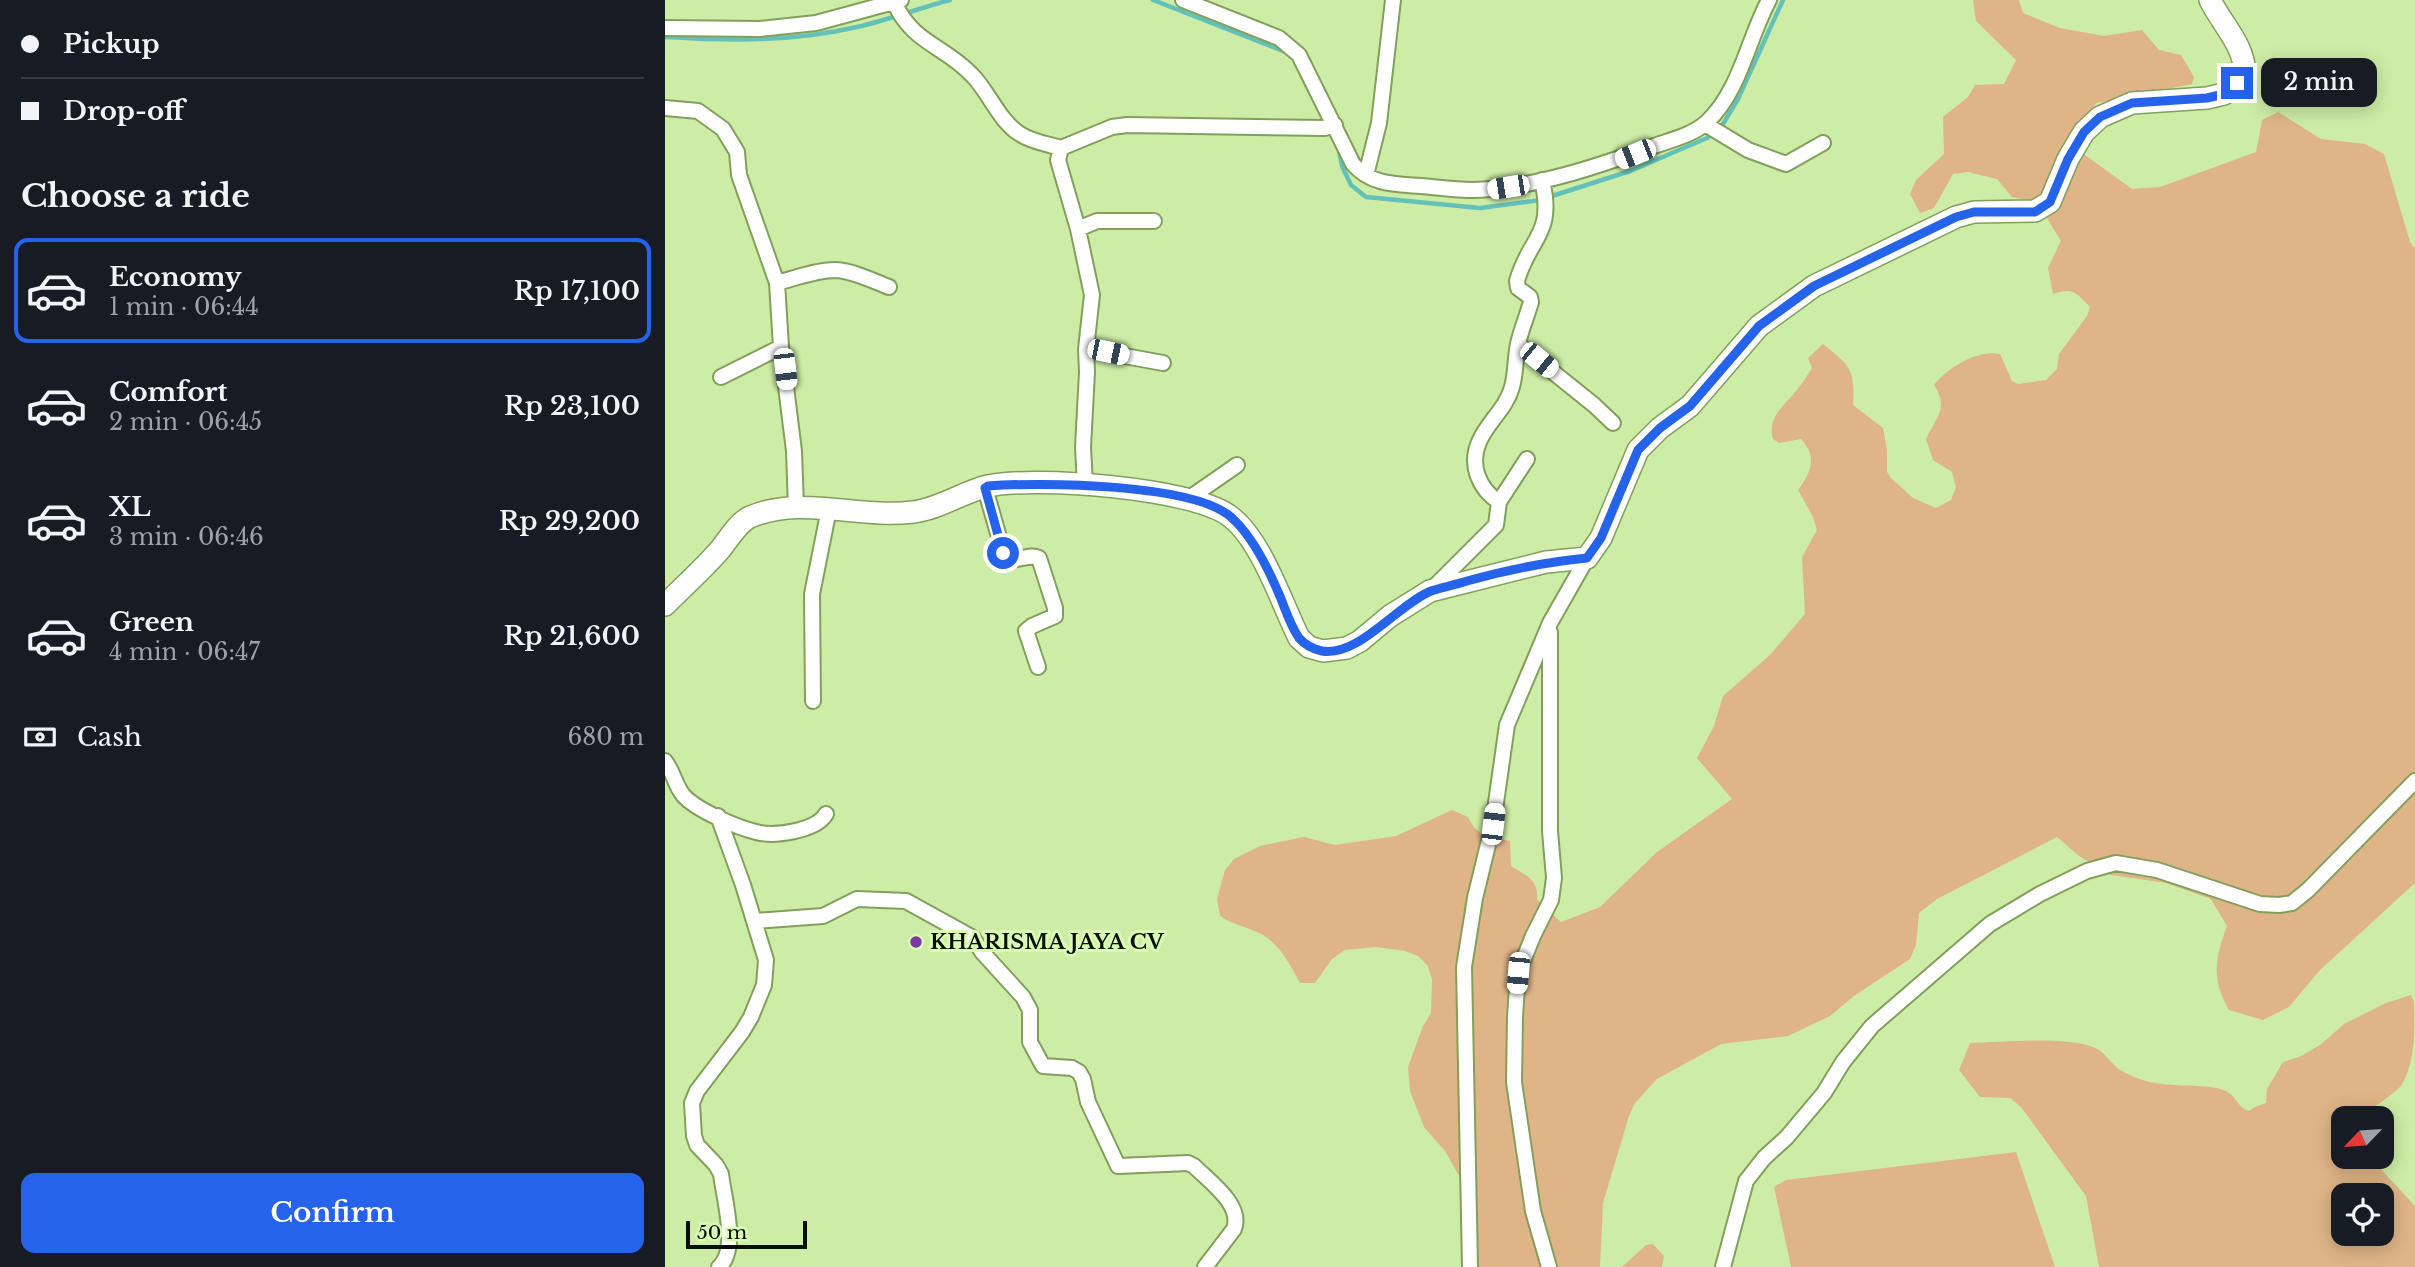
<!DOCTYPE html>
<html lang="en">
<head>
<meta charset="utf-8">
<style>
	:root { --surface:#171b24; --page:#242831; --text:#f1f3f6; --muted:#9ea1a6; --line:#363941; --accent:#2563eb }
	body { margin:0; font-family:"Libre Baskerville",serif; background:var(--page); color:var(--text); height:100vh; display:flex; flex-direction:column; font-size:26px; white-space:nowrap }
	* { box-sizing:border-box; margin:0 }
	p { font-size:23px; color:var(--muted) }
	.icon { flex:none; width:38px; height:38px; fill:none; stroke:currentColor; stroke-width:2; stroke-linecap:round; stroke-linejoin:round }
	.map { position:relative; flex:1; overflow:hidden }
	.sheet { display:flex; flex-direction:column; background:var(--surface); width:665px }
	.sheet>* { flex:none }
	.guide { display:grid; align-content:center; height:154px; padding:0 21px; background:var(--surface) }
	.needle { width:46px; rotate:245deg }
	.controls { position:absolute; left:1666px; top:1106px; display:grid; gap:14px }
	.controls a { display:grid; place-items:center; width:63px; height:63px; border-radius:14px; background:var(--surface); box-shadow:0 4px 18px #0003; font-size:35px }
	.scale { position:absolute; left:21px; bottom:18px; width:121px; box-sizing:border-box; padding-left:7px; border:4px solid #060f00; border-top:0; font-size:19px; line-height:24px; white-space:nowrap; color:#060f00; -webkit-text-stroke:5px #dafbb3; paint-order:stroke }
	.end { position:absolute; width:32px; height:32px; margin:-16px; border:9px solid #2563eb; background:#fff; box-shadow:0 0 0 4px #fff }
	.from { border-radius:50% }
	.bubble { position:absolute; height:49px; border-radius:14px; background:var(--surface); box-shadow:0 4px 18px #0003; font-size:23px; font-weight:600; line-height:49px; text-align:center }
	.car { position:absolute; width:21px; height:42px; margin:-21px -10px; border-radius:9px; box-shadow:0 0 5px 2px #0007; background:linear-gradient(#fff 24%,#345 0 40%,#fff 0 76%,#345 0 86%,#fff 0) }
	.guide b { display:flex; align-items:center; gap:24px; height:66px; font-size:26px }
	.guide b+b { border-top:2px solid var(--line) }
	.guide i { width:18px; height:18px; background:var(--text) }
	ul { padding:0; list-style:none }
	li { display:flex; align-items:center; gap:21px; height:105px; margin:0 14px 10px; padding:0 7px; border:4px solid transparent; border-radius:14px }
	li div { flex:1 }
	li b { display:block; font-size:26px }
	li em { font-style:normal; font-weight:600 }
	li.active { border-color:var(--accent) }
	li>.icon { width:63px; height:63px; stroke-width:1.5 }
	h2 { padding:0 21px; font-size:32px; line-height:84px }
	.pay { display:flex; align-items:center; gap:18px; height:77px; padding:0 21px; font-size:26px }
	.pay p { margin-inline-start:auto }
	.primary-button { display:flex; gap:14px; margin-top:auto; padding:14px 21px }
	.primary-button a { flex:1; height:80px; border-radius:14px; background:var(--accent); color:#fff; font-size:28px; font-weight:600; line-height:80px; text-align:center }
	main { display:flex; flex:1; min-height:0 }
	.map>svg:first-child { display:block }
	.green { fill:#dfb487; fill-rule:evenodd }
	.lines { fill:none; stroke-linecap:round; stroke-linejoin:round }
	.stream { stroke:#64c1b9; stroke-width:4.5 }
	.street-casing { stroke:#82a05c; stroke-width:18 }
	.secondary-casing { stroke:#82a05c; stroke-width:24 }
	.street { stroke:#fff; stroke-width:14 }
	.secondary { stroke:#fff; stroke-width:21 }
	.route { stroke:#2563eb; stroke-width:9 }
	.poi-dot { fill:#7b37aa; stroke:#dafbb3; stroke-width:2.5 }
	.labels { text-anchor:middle; stroke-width:6; stroke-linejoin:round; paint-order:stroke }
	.poi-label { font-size:21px; font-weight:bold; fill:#060f00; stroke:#dafbb3; text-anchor:start }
</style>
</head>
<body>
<main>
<section class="sheet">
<div class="guide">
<b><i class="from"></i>Pickup</b>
<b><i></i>Drop-off</b>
</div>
<h2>Choose a ride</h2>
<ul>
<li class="active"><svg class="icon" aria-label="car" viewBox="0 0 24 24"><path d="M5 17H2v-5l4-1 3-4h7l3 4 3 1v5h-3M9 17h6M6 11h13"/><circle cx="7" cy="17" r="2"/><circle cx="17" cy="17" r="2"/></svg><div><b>Economy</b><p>1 min · 06:44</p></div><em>Rp 17,100</em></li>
<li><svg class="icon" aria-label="car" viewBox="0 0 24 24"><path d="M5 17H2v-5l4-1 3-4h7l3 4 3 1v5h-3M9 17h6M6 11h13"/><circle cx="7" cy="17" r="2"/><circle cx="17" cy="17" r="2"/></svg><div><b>Comfort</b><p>2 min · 06:45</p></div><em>Rp 23,100</em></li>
<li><svg class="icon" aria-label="car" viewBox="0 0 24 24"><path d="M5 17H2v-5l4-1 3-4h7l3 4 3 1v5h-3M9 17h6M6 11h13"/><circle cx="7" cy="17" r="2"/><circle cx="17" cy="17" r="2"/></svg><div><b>XL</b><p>3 min · 06:46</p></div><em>Rp 29,200</em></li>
<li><svg class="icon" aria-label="car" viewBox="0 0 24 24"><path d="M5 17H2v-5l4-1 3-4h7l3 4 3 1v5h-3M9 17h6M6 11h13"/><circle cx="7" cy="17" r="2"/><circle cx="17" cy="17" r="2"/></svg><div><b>Green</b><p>4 min · 06:47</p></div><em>Rp 21,600</em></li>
</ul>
<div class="pay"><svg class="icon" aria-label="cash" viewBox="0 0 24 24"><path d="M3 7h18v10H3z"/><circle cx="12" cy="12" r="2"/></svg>Cash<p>680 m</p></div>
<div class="primary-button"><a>Confirm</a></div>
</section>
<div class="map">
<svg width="1750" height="1267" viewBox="0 0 1750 1267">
	<rect width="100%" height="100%" fill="#cdeda6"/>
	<path class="green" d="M1308,0H1354L1358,13L1395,28L1439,36L1477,30L1494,50L1516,55L1529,77L1527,84L1431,103L1411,132L1420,155L1467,189L1495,187L1591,152L1597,120L1613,112L1656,139L1700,144L1719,154L1745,242L1750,248V883L1654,971L1624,1007L1598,1020L1564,1010C1546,979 1550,958 1562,926L1546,899L1501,883L1446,875L1414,856L1392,837L1272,899L1254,913L1251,945L1245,959L1189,996L1165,1016L1123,1036L1056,1044L992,1079L970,1103L964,1116L938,1203L935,1267H800L797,1235L798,1183L780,1151L759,1127L745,1091L743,1067L758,1026L766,1013L767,980L763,966L753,956L740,951L711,947L680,950L667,959L650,983H635C625,965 615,944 596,934C583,927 568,925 555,916L552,899L560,870L569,859L595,846L639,837L670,845L731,836L787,810L803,817C813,838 824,836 845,841L846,866C861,875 874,880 872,900L896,922L935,907L992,852L1067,799L1032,758L1049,726L1058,696L1105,655L1140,614L1137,557L1152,530L1148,517L1133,490C1146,473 1153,457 1136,439L1114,443L1108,439C1102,417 1119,406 1131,391C1137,384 1142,376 1147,368L1143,358L1158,344C1185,366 1190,368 1188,405L1218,428L1222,450V472L1226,478L1248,498L1271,508L1286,500L1291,487L1287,472L1268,460L1261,439C1272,416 1284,408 1269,385C1282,368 1313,349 1335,354L1347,381L1353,384L1381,380L1392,369L1394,354L1422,316L1425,307C1411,293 1409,287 1388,294L1383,268L1396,241L1372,202L1347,197L1332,179L1303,172L1288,174L1269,208L1255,213L1245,194L1251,180L1279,154L1278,117L1303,97L1310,85L1339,84L1351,60L1311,21Z
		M1746,995L1749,1002C1750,1031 1750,1064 1736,1086C1724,1098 1709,1105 1698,1118H1678V1157H1700L1712,1165L1750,1206V1267H1434L1421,1196L1356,1107L1345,1098L1315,1097L1294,1070L1305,1043C1339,1042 1397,1036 1428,1047C1440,1051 1446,1065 1457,1071C1464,1075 1474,1079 1481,1081C1504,1088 1545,1083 1561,1091C1571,1096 1573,1108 1584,1111L1590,1107L1601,1103L1602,1089L1618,1062L1634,1057L1655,1045L1679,1024L1721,1003ZM1717,1195V1234H1678V1195Z
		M1351,1152L1390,1267H1126L1109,1187L1121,1180Z
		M988,1244L999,1256L997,1267H957L981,1245Z"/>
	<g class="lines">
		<path class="stream" d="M488,0L621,52
			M0,37C67,41 126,42 192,27C223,20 254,8 285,0
			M674,150L677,166L686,185L701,197L815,208L876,200
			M884,197L965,171L1042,138L1058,124L1073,99L1118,0"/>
		<g class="street-casing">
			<path id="street" d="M518,0L614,38L634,55L688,164C706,185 730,184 756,186C779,188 802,192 825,189C881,184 936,165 989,146C1006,140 1028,135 1042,122C1075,91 1083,39 1104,0
				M229,2C248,44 279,45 307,75C324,92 334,121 355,134C367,142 383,144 396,148
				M0,28L95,29L151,23L236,0
				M0,108L33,111L58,129L72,152L74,175L112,283L116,347L129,451L131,508
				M1040,124L1083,150L1121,164L1158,143
				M701,175L714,123L728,0
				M413,229L432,221H489
				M112,283C130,278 152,270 171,270C189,271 208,281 224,287
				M853,344L929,405L948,423
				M421,349L498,363
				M56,377L116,347
				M420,485L418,447L422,372L421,349L427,295L413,229L393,160L396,148L447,127L462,125L660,128L670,125
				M320,488L340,558C351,563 364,553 374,558L390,608V616L367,626L361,631L373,667
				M523,499L572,465
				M834,502C814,489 804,465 814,442C823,421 841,409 847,387C851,373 850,358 853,344C856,330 862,316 866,302L865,297L853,288L852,281C864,237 890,236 877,180
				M766,590L831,525L834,502L862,459
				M148,701L147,594L164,509
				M0,761C8,771 10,785 18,795C31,810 71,827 91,832C109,837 151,831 161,814
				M53,816L78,885L101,960L99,985L86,1017L77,1032L32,1091L27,1103L29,1136L32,1145L51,1165L56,1174C59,1199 74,1250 54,1267
				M89,921L158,916L192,899L241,901L308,938L317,952L358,997L365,1010V1042L378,1066L407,1068L414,1072L418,1079L423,1102L453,1166L523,1163L529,1166C545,1182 578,1205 569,1229L540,1267
				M805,1267L799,967L810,898L828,824L842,725L885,623L922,558
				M884,1267L868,1211L849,1082L850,1017L853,973L868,936L886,900L889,878L885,831V632
				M1058,1267L1081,1181L1099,1158L1122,1137L1159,1093L1178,1062L1207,1026L1325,924L1375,894L1422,871L1451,863L1492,870L1595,904L1614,905L1627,903L1643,890L1750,781"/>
		</g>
		<g class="secondary-casing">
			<path id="secondary" d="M0,605C18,587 36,571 53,552C62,542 72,523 85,517C137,495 194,519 248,512C274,509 298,492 323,486C370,476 525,488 563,515C595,536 617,604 634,638L644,647L658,651L682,648L695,641L725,616L765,591L881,562L922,558L936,538L973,450L995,428L1025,406L1094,326L1149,286L1291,217L1309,212L1370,211L1385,202L1403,159L1419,132L1435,117L1467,103L1542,98L1559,94L1580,74C1579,44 1558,26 1545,0"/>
		</g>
		<use href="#street" class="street"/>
		<use href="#secondary" class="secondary"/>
	</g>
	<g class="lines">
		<path class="route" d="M338,553L320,488L323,486C373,482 531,483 567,518C588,537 603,568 614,594C620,608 625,625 634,638C640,645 648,649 657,651C694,657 732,605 766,591C777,587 790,585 802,581C842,570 880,562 922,558L936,538L973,450L995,428L1025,406L1094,326L1149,286L1291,217L1309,212H1370L1385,202L1403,159L1419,132L1435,117L1467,103L1542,98L1559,94L1572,83"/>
	</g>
	<circle class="poi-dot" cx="251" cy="942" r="7"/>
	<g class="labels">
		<g class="poi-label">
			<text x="265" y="949">KHARISMA JAYA CV</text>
		</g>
	</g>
</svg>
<div class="controls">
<a><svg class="needle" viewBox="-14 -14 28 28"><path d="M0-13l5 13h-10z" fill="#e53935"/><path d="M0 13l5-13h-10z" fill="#9ea1a6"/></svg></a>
<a><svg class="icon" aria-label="locate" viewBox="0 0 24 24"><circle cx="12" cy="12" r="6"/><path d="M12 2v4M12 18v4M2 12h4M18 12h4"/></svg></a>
</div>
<div class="scale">50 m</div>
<i class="end from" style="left:338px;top:553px"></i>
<i class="end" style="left:1572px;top:83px"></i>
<div class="bubble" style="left:1596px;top:58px;width:116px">2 min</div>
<i class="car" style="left:970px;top:154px;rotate:248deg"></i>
<i class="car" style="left:843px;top:187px;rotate:261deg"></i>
<i class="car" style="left:443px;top:352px;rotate:102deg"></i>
<i class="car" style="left:874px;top:360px;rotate:129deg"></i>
<i class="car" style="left:120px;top:369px;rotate:173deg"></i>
<i class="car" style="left:828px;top:824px;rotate:7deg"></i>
<i class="car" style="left:853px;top:973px;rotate:185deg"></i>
</div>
</main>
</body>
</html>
